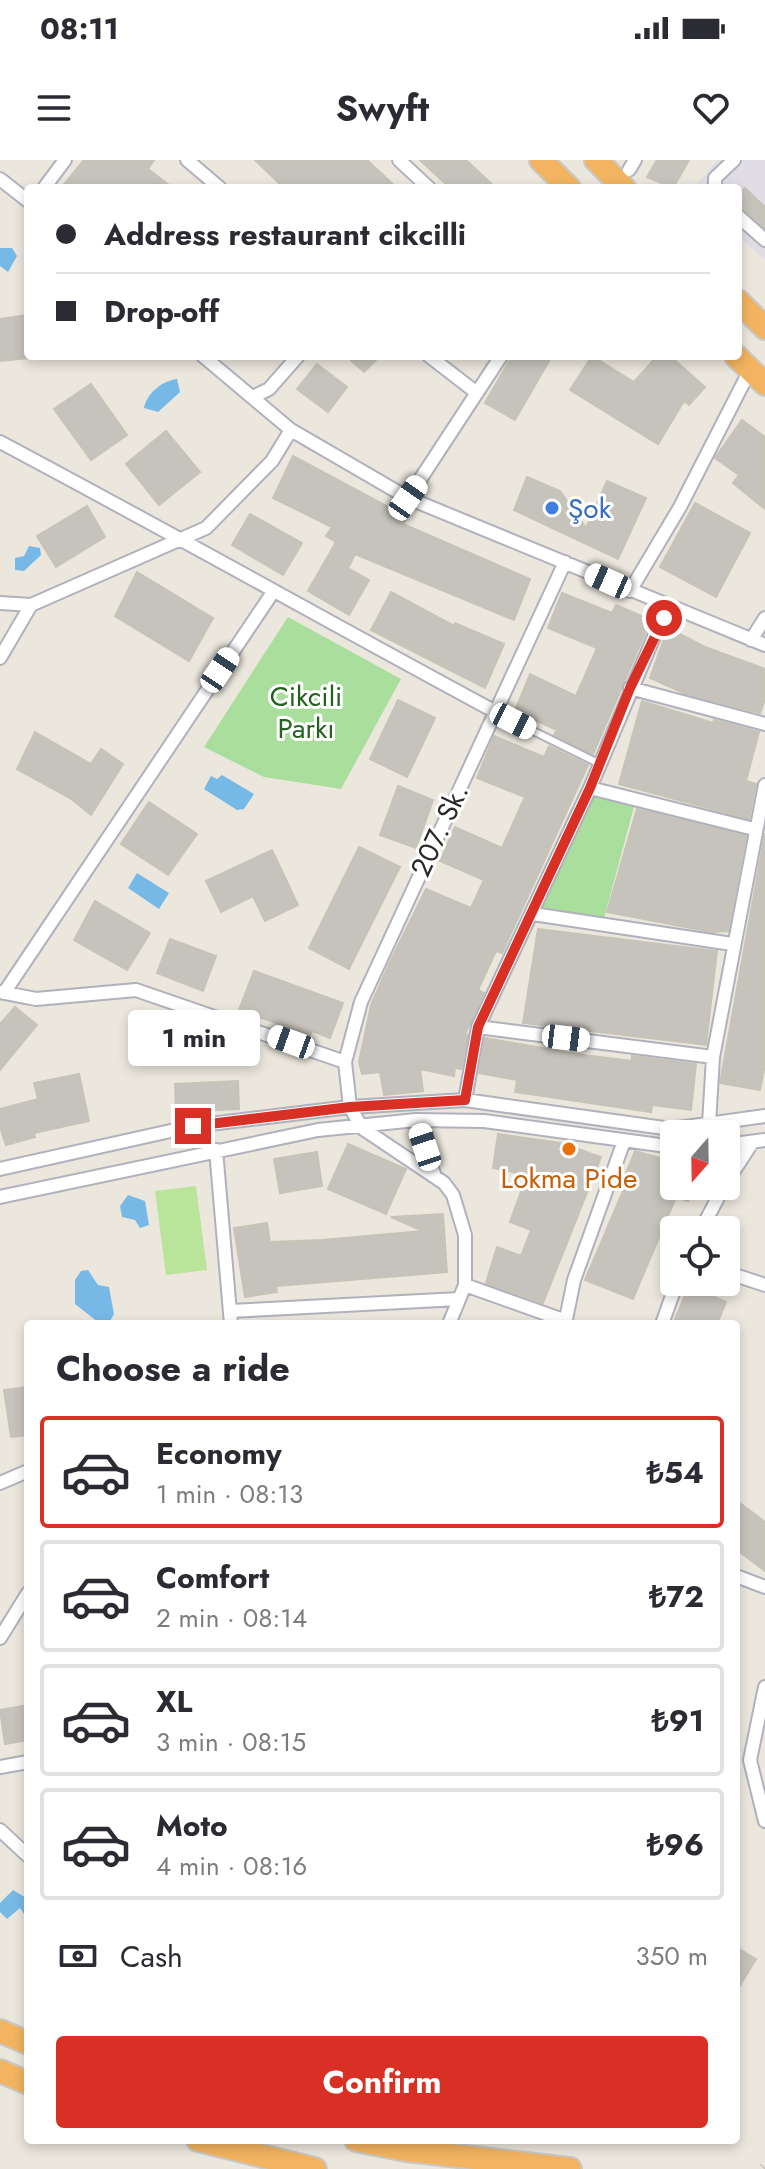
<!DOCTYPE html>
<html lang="en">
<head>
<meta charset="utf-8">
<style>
	:root { --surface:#fff; --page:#f7f7f7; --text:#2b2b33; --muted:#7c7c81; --line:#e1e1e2; --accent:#d93025 }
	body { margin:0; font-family:Jost,sans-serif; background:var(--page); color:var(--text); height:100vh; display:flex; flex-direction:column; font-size:30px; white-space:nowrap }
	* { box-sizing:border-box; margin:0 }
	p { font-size:26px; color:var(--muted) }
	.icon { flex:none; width:44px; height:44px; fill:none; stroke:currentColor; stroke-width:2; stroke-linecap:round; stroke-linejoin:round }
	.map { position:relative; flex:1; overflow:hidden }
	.sheet { position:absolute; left:24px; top:1160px; width:716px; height:824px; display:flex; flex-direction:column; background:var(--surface); border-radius:8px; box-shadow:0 4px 12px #0003 }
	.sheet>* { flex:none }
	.hud { position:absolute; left:24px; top:24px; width:718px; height:176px; border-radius:8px; box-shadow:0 4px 12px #0003; display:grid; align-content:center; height:176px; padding:0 32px; background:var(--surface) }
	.needle { width:52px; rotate:200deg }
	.fabs { position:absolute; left:660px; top:960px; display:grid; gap:16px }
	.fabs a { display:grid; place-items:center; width:80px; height:80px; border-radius:8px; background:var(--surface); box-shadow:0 4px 12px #0003; font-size:40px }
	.end { position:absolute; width:36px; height:36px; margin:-18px; border:10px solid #d93025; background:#fff; box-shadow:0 0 0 4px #fff }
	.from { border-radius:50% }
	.bubble { position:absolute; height:56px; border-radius:8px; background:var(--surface); box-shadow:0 4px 12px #0003; font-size:26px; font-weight:700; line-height:56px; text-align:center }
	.car { position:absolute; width:24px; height:48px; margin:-24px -12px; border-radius:10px; box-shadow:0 0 6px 2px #0007; background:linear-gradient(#fff 24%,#345 0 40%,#fff 0 76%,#345 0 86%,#fff 0) }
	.hud b { display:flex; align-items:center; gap:28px; height:76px; font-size:30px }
	.hud b+b { border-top:2px solid var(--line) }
	.hud i { width:20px; height:20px; background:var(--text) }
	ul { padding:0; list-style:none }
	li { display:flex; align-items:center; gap:24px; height:112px; margin:0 16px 12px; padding:0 16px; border:4px solid var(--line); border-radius:8px }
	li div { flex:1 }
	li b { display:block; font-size:30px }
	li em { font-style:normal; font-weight:700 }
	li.on { border-color:var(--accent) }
	li>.icon { width:72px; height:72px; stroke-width:1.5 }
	h2 { padding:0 32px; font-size:36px; line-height:96px }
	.pay { display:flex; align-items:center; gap:20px; height:88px; padding:0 32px; font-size:30px }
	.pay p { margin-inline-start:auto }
	.button { display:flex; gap:16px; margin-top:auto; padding:16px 32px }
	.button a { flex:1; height:92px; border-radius:8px; background:var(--accent); color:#fff; font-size:32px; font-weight:700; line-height:92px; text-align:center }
	.status { display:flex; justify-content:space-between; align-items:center; height:56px; padding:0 40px; background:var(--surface); direction:ltr }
	.status svg { height:22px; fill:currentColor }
	header { display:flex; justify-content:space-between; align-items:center; height:104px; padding:0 32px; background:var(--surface); font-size:36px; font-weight:700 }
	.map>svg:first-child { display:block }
	.industrial { fill:#e0dde4 }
	.green { fill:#aade9d }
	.pitch { fill:#bae49a }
	.water { fill:#77b9e6 }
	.building { fill:#c6c3bc; stroke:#c6c3b7; stroke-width:2 }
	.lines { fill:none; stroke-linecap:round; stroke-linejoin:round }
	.street-tunnel { stroke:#c4c1b9; stroke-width:12; stroke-dasharray:12 6; stroke-linecap:butt }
	.lane-casing { stroke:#b0b1bd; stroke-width:10 }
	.street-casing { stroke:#b0b1bd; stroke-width:16 }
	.highway-casing { stroke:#c8c8c8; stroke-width:26 }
	.lane { stroke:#fff; stroke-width:6 }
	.street { stroke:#fff; stroke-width:12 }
	.highway { stroke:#f2b460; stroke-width:22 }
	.route { stroke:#d93025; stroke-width:10 }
	.shop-dot { fill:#3f7fe0; stroke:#fff; stroke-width:3 }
	.food-dot { fill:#e8710a; stroke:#fff; stroke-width:3 }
	.labels { text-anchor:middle; stroke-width:6; stroke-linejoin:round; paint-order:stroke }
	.shop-label { font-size:28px; fill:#366cbe; stroke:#fff; text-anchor:start }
	.park-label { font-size:28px; fill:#24621f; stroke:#fff }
	.street-label { font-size:28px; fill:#2a2a2a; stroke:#fff }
	.food-label { font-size:28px; fill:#c56008; stroke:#fff }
</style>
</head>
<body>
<div class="status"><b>08:11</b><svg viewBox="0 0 49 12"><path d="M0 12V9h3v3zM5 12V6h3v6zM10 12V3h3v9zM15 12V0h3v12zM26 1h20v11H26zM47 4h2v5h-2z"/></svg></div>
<header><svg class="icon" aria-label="menu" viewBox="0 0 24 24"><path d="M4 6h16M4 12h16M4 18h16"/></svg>Swyft<svg class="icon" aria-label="heart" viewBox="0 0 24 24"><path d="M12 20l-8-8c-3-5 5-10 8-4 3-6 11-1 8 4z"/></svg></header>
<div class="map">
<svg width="765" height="2009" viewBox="0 0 765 2009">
	<rect width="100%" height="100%" fill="#ebe7dd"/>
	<path class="industrial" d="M717,0H765V100L738,76V28H694Z"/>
	<path class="green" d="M288,457L401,519L341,629L264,617L204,587Z
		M592,632L635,643L603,762L537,752Z"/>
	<path class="pitch" d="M196,1026L207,1110L166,1115L155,1031Z"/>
	<path class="water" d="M0,88H12L17,96L8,112L0,106Z
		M177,219L180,232L158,252L144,248C147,233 162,221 177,219Z
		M29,386L40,388L41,395L24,411L15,410V398L24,396Z
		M222,615L254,634L244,649L237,650L204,629L211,616L217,619Z
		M137,713L169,733L159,749L128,728Z
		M128,1035L145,1041L149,1065L140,1068L135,1060L122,1057L120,1046Z
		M88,1110L98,1125L109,1127L114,1154L110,1161L98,1162L75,1144V1120L81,1111Z
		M13,1730L28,1739V1760L20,1748L7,1759L0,1752V1743Z"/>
	<path class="building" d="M84,0H154L148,9L173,28H61Z
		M255,0H367L397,28H284Z
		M420,0H466L496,28H450Z
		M657,0H689L673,28L647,17Z
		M745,28L765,47V68L738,47V34Z
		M28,155V198L0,201V159Z
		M346,196H380L364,212Z
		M512,196H540L549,201L515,260L485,243Z
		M592,196L634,222L657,196H670L705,227L689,245L684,241L658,284L570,230Z
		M317,204L347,227L328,252L297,229Z
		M91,224L127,275L91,300L54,249Z
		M742,260L765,277V349L733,323L739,315L715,298Z
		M166,271L200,312L159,345L126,304Z
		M293,296L407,357L403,364L530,419L514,460L355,394L348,408L369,420L349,455L308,431L336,382L326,376L332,367L273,338Z
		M527,317L560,331L586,368L607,321L646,338L618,399L514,350Z
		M695,343L750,373L716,437L660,407Z
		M87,346L105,377L56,407L37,376Z
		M250,354L302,383L283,415L232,385Z
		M137,412L213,458L189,501L115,456Z
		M391,432L454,466L455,463L504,484L485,528L371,470Z
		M562,433L612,453L616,445L651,460L593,594L554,575L557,570L515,551L530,514L576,536L597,488L548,468Z
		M668,468L705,487L765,509V540L760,553L686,534L650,518Z
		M398,540L435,558L407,617L370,599Z
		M642,541L713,563L714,560L759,572L746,621L756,624L749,659L619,624Z
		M35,572L91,604L101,589L123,604L91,655L70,638L17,609Z
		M494,576L544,597L549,586L588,605L502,793L496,791L478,830L484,833L465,874L468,875L461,909L455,908L454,916L420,909L423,931L384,935L380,912L362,914L359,902L371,845L389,804L426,729L471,748L484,720L440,701L455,667L502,688L525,637L477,618Z
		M398,626L433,640L416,688L380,675Z
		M149,642L197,674L168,715L121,684Z
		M637,649L746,676L728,771L711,772L607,752Z
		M765,673V905L760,930L720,923Z
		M359,687L400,707L349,809L309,788Z
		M272,690L298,745L265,761L253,736L221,752L206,721Z
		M95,741L150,773L127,810L74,780Z
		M538,769L717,791L706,885L523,863Z
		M170,779L216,796L203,831L157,813Z
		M254,811L343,843L330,878L312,871L310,875L239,850Z
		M15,847L37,865L0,910V864Z
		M485,878L576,894L632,901V896L696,904L691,950L652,945L651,952L515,932L517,920L479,913Z
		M79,914L89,961L34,973L35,977L6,985L0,967V949L38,939L34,923Z
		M238,921L239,949L176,952L175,924Z
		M498,974L561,983L601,997L543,1143L486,1123L497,1087L521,1096L531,1070L510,1062L527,1015L493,1008Z
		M348,984L406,1009L386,1054L328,1029Z
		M635,991L674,1002V1026H694L688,1041L676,1037L633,1139L585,1120L629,1017L625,1016Z
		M317,992L322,1026L280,1033L274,999Z
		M443,1054L447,1112L276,1126L277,1132L245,1137L234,1068L267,1063L270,1082L322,1080L423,1071L391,1057Z
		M689,1126L726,1142L717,1164H673Z
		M28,1227V1275L11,1277L4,1230Z
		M736,1340L765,1362V1411L736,1389Z
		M28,1545V1580L5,1584L0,1550Z
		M736,1787L756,1799L736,1832Z"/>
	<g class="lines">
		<path class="street-tunnel" d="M764,2009L765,2008"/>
		<g class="lane-casing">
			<path id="lane" d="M513,561L600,604"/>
		</g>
		<g class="street-casing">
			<path id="street" d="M187,0L220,28
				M399,0L429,28
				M629,10L635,0
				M0,19L28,41
				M44,28L65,0
				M715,28V18L734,0
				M738,56L765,80
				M203,196L291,270L408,338L765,485
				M429,196L477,233
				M253,237L269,229L298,196
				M0,282C166,370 329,462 494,551
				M408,338L501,196
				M630,431L680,347L750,210
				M0,443L31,445L206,368L272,301L291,270
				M751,480L765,458
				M0,498L31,445
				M630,528L765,564
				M590,628L754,669
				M533,754L732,784
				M0,832L36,839L136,830L345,902
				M4,833L273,432
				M478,867L713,897
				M465,940L478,867L590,628L667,446
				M416,960L434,1014
				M709,964L713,897L765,625
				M726,985L765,980
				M216,990L231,1164
				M0,1009L193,966L350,947L465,940L671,969L765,956
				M726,1023L752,983
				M0,1037L318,970L416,960L484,961L674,987
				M701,1070L724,1026
				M726,1112L765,1125
				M465,1125L566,1161
				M230,1151L459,1139
				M449,1164L465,1125V1075L453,1035L444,1023L362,968L350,947L345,902L361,842L565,402
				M565,1164L574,1120L624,981
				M662,1164L677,1122
				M0,1323L28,1311
				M736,1416L765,1427
				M0,1478L28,1433
				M765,1527L750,1600L765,1661
				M0,1607L28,1602
				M0,1670L28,1696"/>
		</g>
		<g class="highway-casing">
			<path id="highway" d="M541,0L569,28
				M596,0L624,28
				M738,141L765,168
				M736,196L765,224
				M0,1871L28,1883
				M0,1911L28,1923
				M198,1980L315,2009
				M356,1980L406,1990L570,2009"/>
		</g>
		<use href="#lane" class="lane"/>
		<use href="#street" class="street"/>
		<use href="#highway" class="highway"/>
	</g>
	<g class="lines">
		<path class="route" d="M193,966L350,947L465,940L478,867L590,628L630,528L664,458"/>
	</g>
	<circle class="shop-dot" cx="552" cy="348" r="8"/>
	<circle class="food-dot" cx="569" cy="989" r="8"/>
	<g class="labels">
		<g class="shop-label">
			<text x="568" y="358">Şok</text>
		</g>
		<g class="park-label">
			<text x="306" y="546">Cikcili<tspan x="306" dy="32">Parkı</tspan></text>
		</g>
		<g class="street-label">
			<text transform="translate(439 670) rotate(-65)" y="10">207. Sk.</text>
		</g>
		<g class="food-label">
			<text x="569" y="1028">Lokma Pide</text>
		</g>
	</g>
</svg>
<div class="fabs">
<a><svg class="needle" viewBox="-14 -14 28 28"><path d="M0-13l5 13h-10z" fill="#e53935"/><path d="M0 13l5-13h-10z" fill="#7c7c81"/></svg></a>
<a><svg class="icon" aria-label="locate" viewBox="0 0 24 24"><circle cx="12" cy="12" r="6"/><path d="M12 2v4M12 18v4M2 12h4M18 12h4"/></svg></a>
</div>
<i class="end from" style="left:664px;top:458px"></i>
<i class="end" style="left:193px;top:966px"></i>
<div class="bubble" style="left:128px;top:850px;width:132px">1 min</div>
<i class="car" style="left:408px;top:338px;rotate:35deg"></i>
<i class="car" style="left:608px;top:421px;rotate:294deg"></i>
<i class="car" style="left:220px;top:510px;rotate:34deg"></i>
<i class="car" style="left:513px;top:561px;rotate:117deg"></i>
<i class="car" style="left:566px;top:878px;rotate:97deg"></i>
<i class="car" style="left:291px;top:882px;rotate:290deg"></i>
<i class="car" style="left:425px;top:987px;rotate:342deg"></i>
<div class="hud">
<b><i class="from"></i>Address restaurant cikcilli</b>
<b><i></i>Drop-off</b>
</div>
<section class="sheet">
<h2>Choose a ride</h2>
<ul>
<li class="on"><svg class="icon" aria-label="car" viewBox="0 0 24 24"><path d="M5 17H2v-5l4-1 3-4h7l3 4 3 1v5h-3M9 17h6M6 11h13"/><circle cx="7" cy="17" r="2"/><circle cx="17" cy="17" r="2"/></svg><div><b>Economy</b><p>1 min · 08:13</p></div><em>₺54</em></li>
<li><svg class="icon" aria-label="car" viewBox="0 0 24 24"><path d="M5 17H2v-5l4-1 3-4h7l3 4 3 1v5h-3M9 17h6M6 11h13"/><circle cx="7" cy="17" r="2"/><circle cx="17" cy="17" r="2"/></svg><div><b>Comfort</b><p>2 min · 08:14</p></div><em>₺72</em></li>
<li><svg class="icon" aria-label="car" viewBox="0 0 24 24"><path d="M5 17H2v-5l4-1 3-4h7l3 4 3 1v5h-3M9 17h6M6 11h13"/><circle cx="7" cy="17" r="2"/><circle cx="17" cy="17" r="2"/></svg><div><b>XL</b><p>3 min · 08:15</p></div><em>₺91</em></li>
<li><svg class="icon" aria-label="car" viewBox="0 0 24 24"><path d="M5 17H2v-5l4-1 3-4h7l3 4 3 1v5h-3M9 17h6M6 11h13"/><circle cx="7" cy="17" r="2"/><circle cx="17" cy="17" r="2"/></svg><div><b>Moto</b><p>4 min · 08:16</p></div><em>₺96</em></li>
</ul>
<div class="pay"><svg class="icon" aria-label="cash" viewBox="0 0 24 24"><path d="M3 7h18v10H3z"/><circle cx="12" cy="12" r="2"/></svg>Cash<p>350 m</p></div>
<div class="button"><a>Confirm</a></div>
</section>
</div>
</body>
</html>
